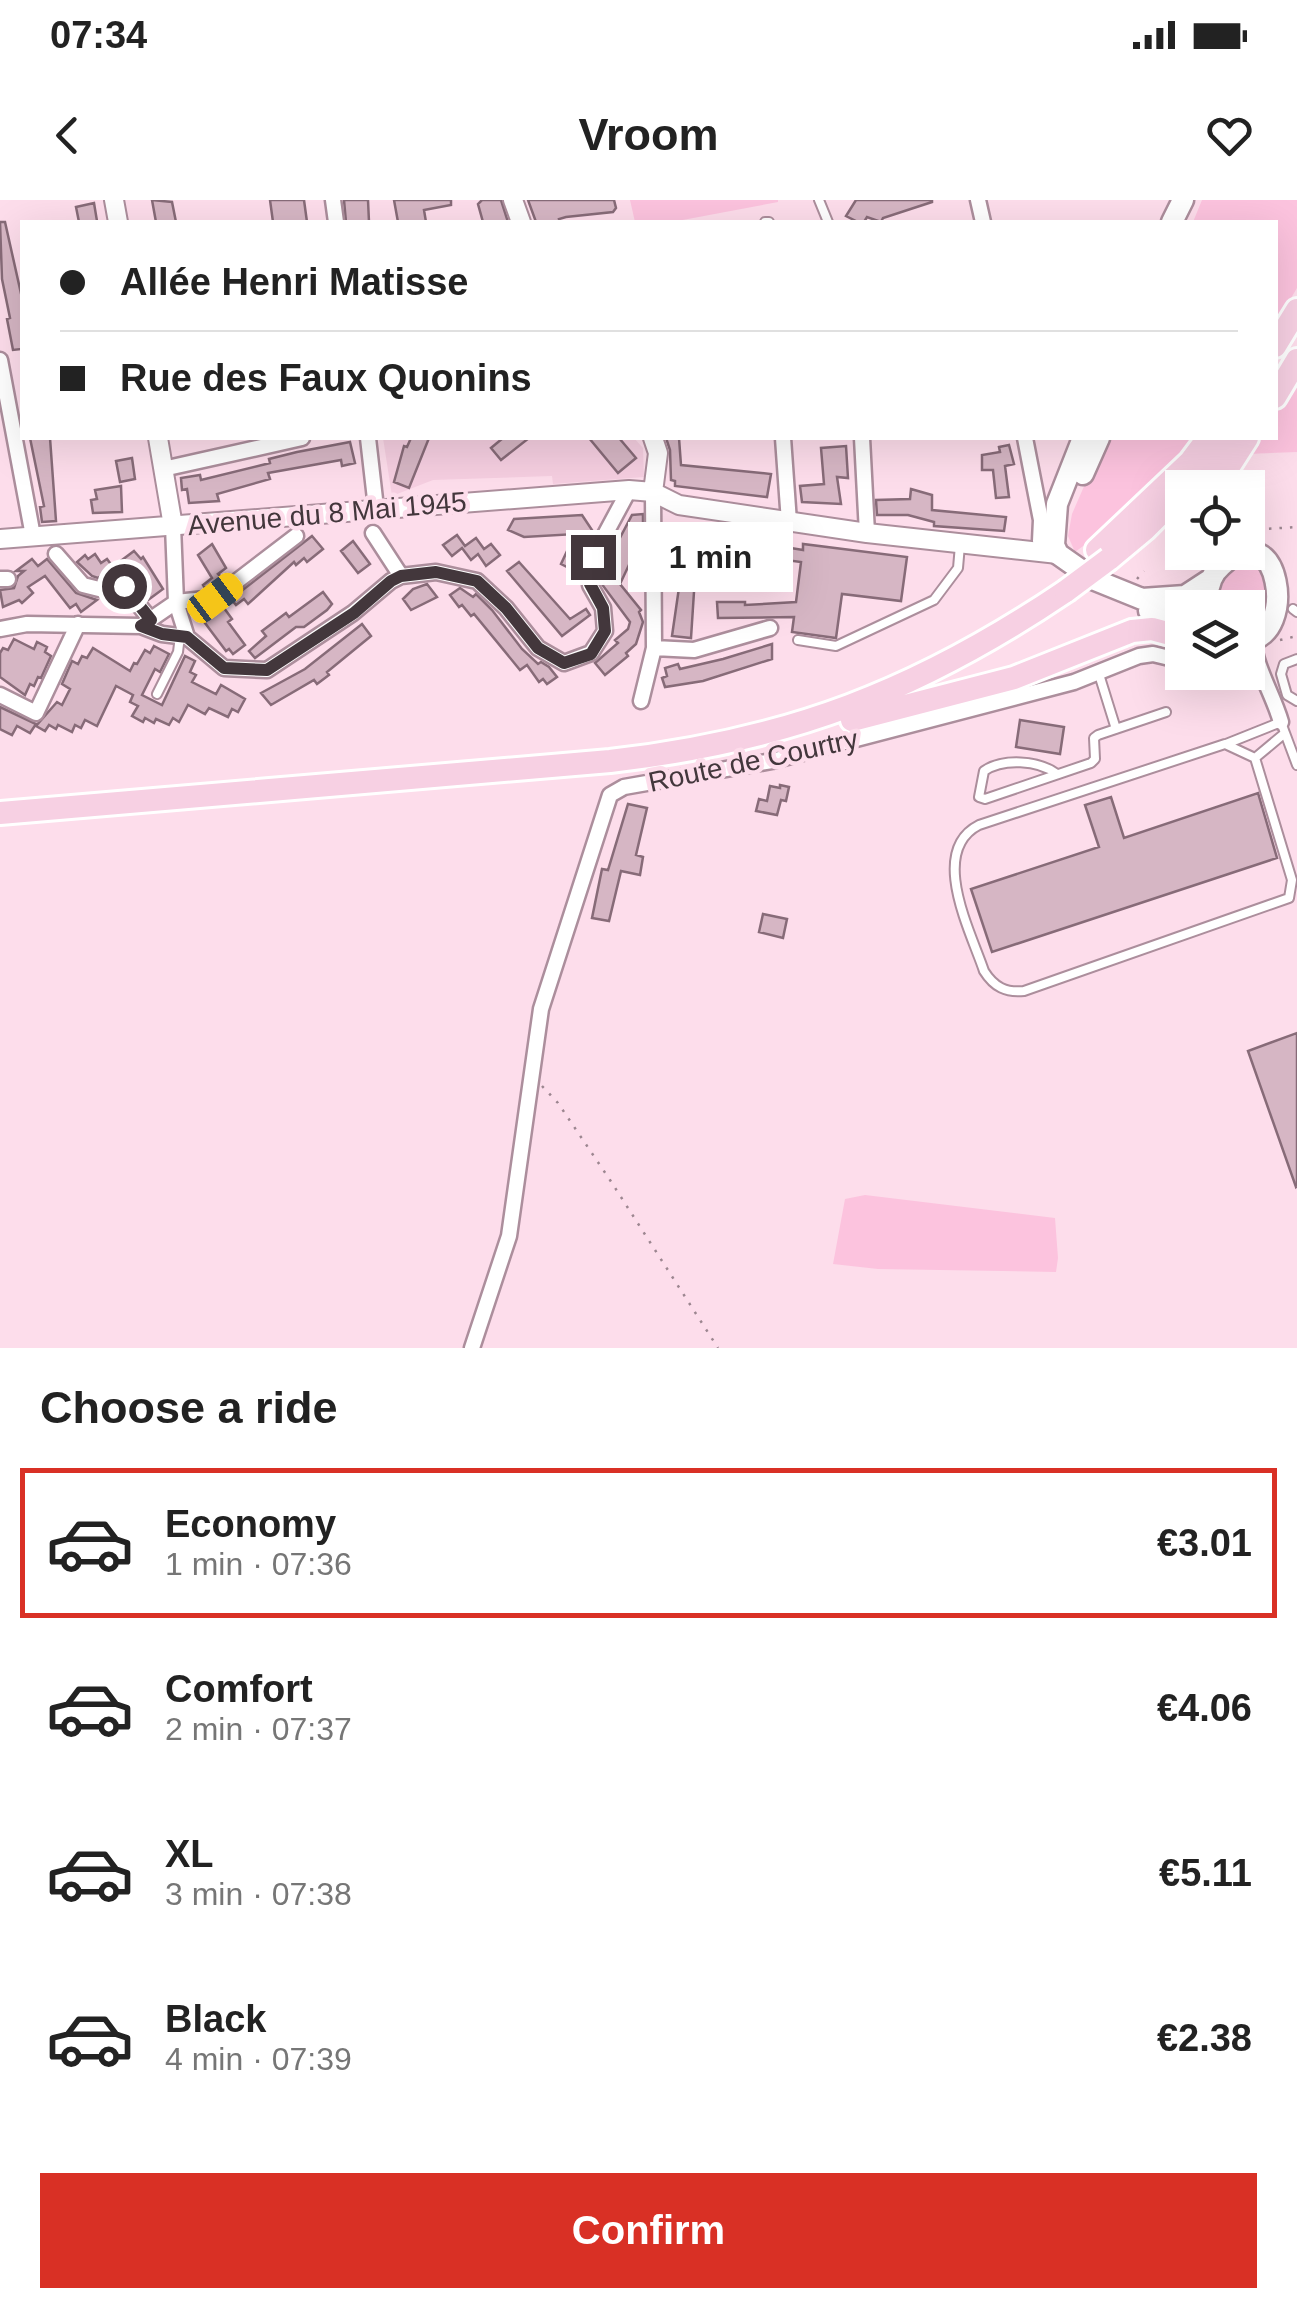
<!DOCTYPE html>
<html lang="en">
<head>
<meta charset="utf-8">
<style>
	:root { --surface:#fff; --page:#f2f2f2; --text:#222; --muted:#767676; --line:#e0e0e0; --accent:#d93025 }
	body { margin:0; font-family:Arial,sans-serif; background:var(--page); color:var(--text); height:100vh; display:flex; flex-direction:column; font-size:38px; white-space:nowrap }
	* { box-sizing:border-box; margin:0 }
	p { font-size:32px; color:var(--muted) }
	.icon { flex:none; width:55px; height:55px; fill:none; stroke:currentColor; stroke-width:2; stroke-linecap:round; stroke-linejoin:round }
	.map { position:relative; height:1148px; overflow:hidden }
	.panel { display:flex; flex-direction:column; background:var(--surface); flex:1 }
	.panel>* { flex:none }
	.banner { position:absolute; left:20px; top:20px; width:1258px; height:220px; border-radius:0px; box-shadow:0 10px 40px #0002; display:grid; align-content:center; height:220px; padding:0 40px; background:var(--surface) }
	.fabs { position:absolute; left:1165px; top:270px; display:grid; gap:20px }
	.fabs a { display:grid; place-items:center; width:100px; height:100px; border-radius:0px; background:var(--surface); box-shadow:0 10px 40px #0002; font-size:50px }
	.end { position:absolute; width:45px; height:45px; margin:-22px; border:12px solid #43373c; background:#fff; box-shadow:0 0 0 5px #fff }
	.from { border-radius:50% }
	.bubble { position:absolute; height:70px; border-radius:0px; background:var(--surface); box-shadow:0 10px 40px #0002; font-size:32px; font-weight:700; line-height:70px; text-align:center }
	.car { position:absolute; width:30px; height:60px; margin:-30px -15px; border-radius:12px; box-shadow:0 0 8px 2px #0007; background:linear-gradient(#f5c518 24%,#345 0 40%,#f5c518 0 76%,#345 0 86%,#f5c518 0) }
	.banner b { display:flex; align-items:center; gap:35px; height:95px; font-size:38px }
	.banner b+b { border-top:2px solid var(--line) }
	.banner i { width:25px; height:25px; background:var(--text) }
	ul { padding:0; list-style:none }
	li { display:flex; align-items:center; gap:30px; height:150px; margin:0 20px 15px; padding:0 20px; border:5px solid transparent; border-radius:0px }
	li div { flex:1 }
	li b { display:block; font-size:38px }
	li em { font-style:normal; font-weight:700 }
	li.selected { border-color:var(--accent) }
	li>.icon { width:90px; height:90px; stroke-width:1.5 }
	h2 { padding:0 40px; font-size:45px; line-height:120px }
	.primary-button { display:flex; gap:20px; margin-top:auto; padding:20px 40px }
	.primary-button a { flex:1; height:115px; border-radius:0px; background:var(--accent); color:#fff; font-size:40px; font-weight:700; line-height:115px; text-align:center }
	.status { display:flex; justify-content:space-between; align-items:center; height:70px; padding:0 50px; background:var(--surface); direction:ltr }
	.status svg { height:28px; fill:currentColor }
	header { display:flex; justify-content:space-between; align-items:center; height:130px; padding:0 40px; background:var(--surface); font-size:45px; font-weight:700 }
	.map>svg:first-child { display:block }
	.built { fill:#f5cee0 }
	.green { fill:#fcc3de }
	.building { fill:#d6b6c4; stroke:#876b78; stroke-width:2.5 }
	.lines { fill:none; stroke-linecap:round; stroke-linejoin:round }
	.service-casing { stroke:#ac8e9c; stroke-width:12 }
	.minor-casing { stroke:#ac8e9c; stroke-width:19 }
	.tertiary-casing { stroke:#ac8e9c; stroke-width:22 }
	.secondary-casing { stroke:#ac8e9c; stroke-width:25 }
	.trunk-casing { stroke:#fff; stroke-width:28 }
	.path { stroke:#9c8690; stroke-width:2.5; stroke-dasharray:2.5 8; stroke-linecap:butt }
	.service { stroke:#fff; stroke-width:8 }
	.minor { stroke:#fff; stroke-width:14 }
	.tertiary { stroke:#fff; stroke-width:18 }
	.secondary { stroke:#fff; stroke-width:20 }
	.trunk { stroke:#f7d0e3; stroke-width:22 }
	.trunk-bridge-casing { stroke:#fff; stroke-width:28; stroke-linecap:butt }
	.trunk-bridge { stroke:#f7d0e3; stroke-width:22 }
	.route { stroke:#43373c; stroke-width:12 }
	.labels { text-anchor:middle; stroke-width:9; stroke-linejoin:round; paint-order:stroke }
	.street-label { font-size:28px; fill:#43373c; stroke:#fdddeb }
</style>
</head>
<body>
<div class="status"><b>07:34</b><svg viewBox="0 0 49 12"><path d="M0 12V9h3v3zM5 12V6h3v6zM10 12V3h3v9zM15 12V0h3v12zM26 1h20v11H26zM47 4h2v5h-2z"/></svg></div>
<header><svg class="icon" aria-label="back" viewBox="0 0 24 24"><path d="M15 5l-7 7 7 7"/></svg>Vroom<svg class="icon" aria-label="heart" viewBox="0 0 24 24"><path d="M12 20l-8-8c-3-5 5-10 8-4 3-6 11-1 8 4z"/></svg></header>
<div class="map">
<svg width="1297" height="1148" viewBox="0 0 1297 1148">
	<rect width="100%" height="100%" fill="#fdddeb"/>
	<path class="built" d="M383,238H634L643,248L644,277L553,284L552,276L433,280L392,296Z"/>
	<path class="green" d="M630,0H778V2L672,22H635Z
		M1202,0H1297V88L1275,125V22H1193Z
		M1297,178V252L1248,254L1259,238H1275V212Z
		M1105,238H1194L1113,324L1075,352L1068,336L1072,314Z
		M1253,363L1264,366L1281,413L1248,431V408L1218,407C1214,382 1228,365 1253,363Z
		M865,995L1055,1018L1058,1058L1056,1072L878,1069L833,1064L845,999Z"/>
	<path class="building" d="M152,0L172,2L176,22H156Z
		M270,0H304L307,22H273Z
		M344,0H368L369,22H346Z
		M394,0H451V5L424,10L426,22H398Z
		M482,0H501L508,22H483L478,4Z
		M528,0H614L616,8L613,12L566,17L559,19L560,22H536Z
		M856,0H932V2L883,18L881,22L867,17L864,22H858L846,16Z
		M94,3L97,21L79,22L76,7Z
		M0,22H5L22,98V149L13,150L7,119L10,118L2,79Z
		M30,238H50L56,321L42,322L40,307L44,306Z
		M411,238H429L409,288L394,282L404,246L407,247Z
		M503,238H529L501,260L491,248Z
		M589,238H619L636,258L618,273Z
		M666,238H679L681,265L771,274L767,297L675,286V281L671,280L670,250Z
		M350,242L355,263L342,266L341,260L268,273L270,279L217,294L219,301L189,303L187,289L182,290L181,278L200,275L201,280L270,263L269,259L297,252Z
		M1009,245L1014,264L1005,266L1009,297L996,298L993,270H982V255L1000,252L999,247Z
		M846,246L848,278L837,277L841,304L802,302L800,286L824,284L821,248Z
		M132,258L135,279L120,282L116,261Z
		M121,286L122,312L93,313L91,300L97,299L95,290Z
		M911,289L932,295V310L1006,317L1004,331L934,326V322L908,315H877L876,300L910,299Z
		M643,314V335L620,384L641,410L639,412L643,422L636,444L626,453L628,456L605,475L595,463L618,443L615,440L628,429L630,422L601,383L602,372L632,315Z
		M582,315L594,333L575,371L561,364L575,334L524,337L508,330L514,319Z
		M706,334L803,350V344L907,357L901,401L842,394L836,438L792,432L794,417L718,418L717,402H745V405L796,402L801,362L756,356V352L704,348Z
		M457,335L465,346L476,338L484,349L491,344L500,355L486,366L478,354L471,360L462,348L452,356L443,345Z
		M312,336L323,349L307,362L304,358L296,365L294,362L248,404L244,399L236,405L231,399Z
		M353,341L370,364L358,373L341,351Z
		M212,344L226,368L218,374L223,379L205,388L203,385L212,378L198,355Z
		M134,351L141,359L143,357L163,389L148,400L118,363Z
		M95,354L101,363L107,359L113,367L98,378L92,376L77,362L85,355L88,359Z
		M32,359L38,366L47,359L76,393L97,400L81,412L76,404L70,408L45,376L28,387L33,393L22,403L19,400L3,407L0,390L14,388L18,376L24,371H16Z
		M683,360L696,361L691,438L672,436Z
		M519,362L570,419L586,409L590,415L562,436L507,371Z
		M427,384L437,397L411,410L403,399L413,389Z
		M460,388L473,397L476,394L492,410L522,449L538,464L541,462L549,467L557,477L547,484L543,479L539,482L527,465L520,470L474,414L471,416L462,405L459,407L450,395Z
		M323,392L332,404L327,410L304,427H296L255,458L249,451L266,436L262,431L286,413L289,417Z
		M224,408L232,419L228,422L245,445L233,454L229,449L226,451L199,415L206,410L216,409L219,412Z
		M362,424L371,436L327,472L329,475L317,484L314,480L271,505L261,493L305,469Z
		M14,439L34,449L37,442L47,447L45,452L51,456L41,478L38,477L34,486L30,484L25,495L0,477V453L3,448L8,450Z
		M772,444V459L703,481L665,487L662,478L667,476L665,468L678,464L680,469L723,459Z
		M154,446L169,454L160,472L155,469L142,495L162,505L185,456L195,461L190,472L196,475L192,482L216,494L221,485L245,499L238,512L232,509L228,517L209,508L205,514L188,505L179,522L173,518L169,525L156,519L154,523L145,518L143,522L132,516L138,506L130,502L133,495L116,486L97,526L85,520L81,528L75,525L72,532L58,525L56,529L49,525L45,531L36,526L57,502L62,505L70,489L62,484L72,461L78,464L82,456L87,458L93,448L130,471L134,463L137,464L145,450L150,453Z
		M0,507L36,524L30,533L17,526L12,535L0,529Z
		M1020,520L1064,527L1060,554L1016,547Z
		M780,585L789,587L786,601L781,600L777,615L756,611L759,599L767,601L770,586L780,588Z
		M1258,593L1277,658L992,752L971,689L1099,647L1085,605L1111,597L1124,638Z
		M628,604L647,608L636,655L643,657L640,675L621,671L609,721L592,718L602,669L608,670Z
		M763,714L787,719L783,738L759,732Z
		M1297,833V986L1296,987L1248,851Z"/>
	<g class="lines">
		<g class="service-casing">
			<path id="service" d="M819,0L828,22
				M765,22H769
				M1293,409L1297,412
				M798,440L836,446L934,400L958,368L960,345
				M1297,459L1284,464L1281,474L1287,495L1297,501
				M1098,471L1116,529
				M157,494L178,452L180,436
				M1285,533L1297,565
				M1225,544L1255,558L1292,680L1289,698L1024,791C1006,793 994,787 984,771C971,732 928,651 979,625Z
				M1226,544L1281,522L1285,533L1255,558
				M1057,574C1038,560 1003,558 984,571L979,597L985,599L1091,563L1095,559L1094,538L1098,535L1166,512"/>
		</g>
		<g class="minor-casing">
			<path id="minor" d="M333,0L336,22
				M978,0L983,22
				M0,160L33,336
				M368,238L376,308
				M783,238L789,322
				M862,238L867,333
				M1025,238L1041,320L1040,341
				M163,269L302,238
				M173,326L176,402L187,437L224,468L267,470L353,413L391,381L401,376L436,372L477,381L506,408L538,448L564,463L591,453L605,431L603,408L590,385L593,357L629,290
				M373,333L401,376
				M56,354L83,385L99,389L117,384L124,387L151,420
				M0,379H8
				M141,426L176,402L215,398L296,336
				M0,429L27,424L141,426L162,434L187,437
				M1253,440C1256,469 1273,494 1281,522
				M654,448L694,450L770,428
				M0,495L36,513L78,424
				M641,501L654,448L653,292
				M472,1148L509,1036L541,809L610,595L624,587L772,561L1074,482L1139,456L1153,454L1182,461"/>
		</g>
		<g class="tertiary-casing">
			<path id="tertiary" d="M114,0L118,22
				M513,0L521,22
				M158,238L173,326
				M653,238L658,253L653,292
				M0,339L629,290L653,292L679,305L867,333L1058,354"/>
		</g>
		<g class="secondary-casing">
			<path id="secondary" d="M1172,22L1183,0
				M1083,238L1057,304L1054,345L1058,354L1095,380L1142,399L1185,396L1211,379
				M1083,274L1099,238
				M1209,408C1206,391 1209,376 1222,365C1281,311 1297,437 1248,440
				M1149,411L1182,414"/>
		</g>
		<g class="trunk-casing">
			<path id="trunk" d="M1275,146L1297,110
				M1275,197L1297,160
				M1187,288L1230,238
				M1215,288L1247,238
				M1097,350L1190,262L1208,238
				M1232,352L1236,356
				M1109,359L1145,329L1182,292
				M852,520L1014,478L1132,431L1152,429L1182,437
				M0,613L610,561C788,541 918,491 1066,391"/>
		</g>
		<path class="path" d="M1248,330L1296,327L1297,330
			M1137,379L1144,371
			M1280,440L1297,436
			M542,886L558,903L610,980L718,1148"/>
		<use href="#service" class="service"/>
		<use href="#minor" class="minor"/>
		<use href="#tertiary" class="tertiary"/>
		<use href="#secondary" class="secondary"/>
		<use href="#trunk" class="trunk"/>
		<g class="trunk-bridge-casing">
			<path id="trunk-bridge" d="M1066,391L1109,359"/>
		</g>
		<use href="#trunk-bridge" class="trunk-bridge"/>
	</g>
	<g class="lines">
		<path class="route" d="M124,386L151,420L141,426L162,434L187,437L224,468L267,470L354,413L391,381L401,376L436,372L477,381L506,408L538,448L564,463L591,454L605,431L603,408L590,384L593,357"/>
	</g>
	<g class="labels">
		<g class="street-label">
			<text transform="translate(327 313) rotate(-5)" y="10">Avenue du 8 Mai 1945</text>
			<text transform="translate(753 560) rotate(-12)" y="10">Route de Courtry</text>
		</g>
	</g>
</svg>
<div class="fabs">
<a><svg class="icon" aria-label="locate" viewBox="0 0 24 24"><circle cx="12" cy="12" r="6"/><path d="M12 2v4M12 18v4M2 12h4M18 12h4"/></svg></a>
<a><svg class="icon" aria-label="layers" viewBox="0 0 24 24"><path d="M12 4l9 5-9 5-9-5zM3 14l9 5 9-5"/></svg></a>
</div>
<i class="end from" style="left:124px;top:386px"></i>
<i class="end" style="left:593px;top:357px"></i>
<div class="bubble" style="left:628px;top:322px;width:165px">1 min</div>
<i class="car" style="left:215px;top:398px;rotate:53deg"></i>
<div class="banner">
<b><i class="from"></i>Allée Henri Matisse</b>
<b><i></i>Rue des Faux Quonins</b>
</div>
</div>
<section class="panel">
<h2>Choose a ride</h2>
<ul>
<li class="selected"><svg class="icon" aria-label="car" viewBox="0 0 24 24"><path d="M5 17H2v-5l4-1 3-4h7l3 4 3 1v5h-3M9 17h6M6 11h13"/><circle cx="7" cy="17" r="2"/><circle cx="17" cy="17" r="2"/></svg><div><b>Economy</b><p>1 min · 07:36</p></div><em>€3.01</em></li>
<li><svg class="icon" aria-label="car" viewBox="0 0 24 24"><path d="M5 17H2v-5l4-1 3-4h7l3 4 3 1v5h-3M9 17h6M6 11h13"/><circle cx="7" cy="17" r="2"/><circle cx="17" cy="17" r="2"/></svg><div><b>Comfort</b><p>2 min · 07:37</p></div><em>€4.06</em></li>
<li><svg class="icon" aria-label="car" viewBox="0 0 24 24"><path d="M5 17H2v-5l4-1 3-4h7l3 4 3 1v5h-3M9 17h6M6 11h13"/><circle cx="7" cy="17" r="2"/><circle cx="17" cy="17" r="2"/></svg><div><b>XL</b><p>3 min · 07:38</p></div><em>€5.11</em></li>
<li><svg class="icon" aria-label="car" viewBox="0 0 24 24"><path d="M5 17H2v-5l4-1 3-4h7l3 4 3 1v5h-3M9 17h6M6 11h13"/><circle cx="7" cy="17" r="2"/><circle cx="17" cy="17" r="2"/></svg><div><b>Black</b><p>4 min · 07:39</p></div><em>€2.38</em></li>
</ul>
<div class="primary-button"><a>Confirm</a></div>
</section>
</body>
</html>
